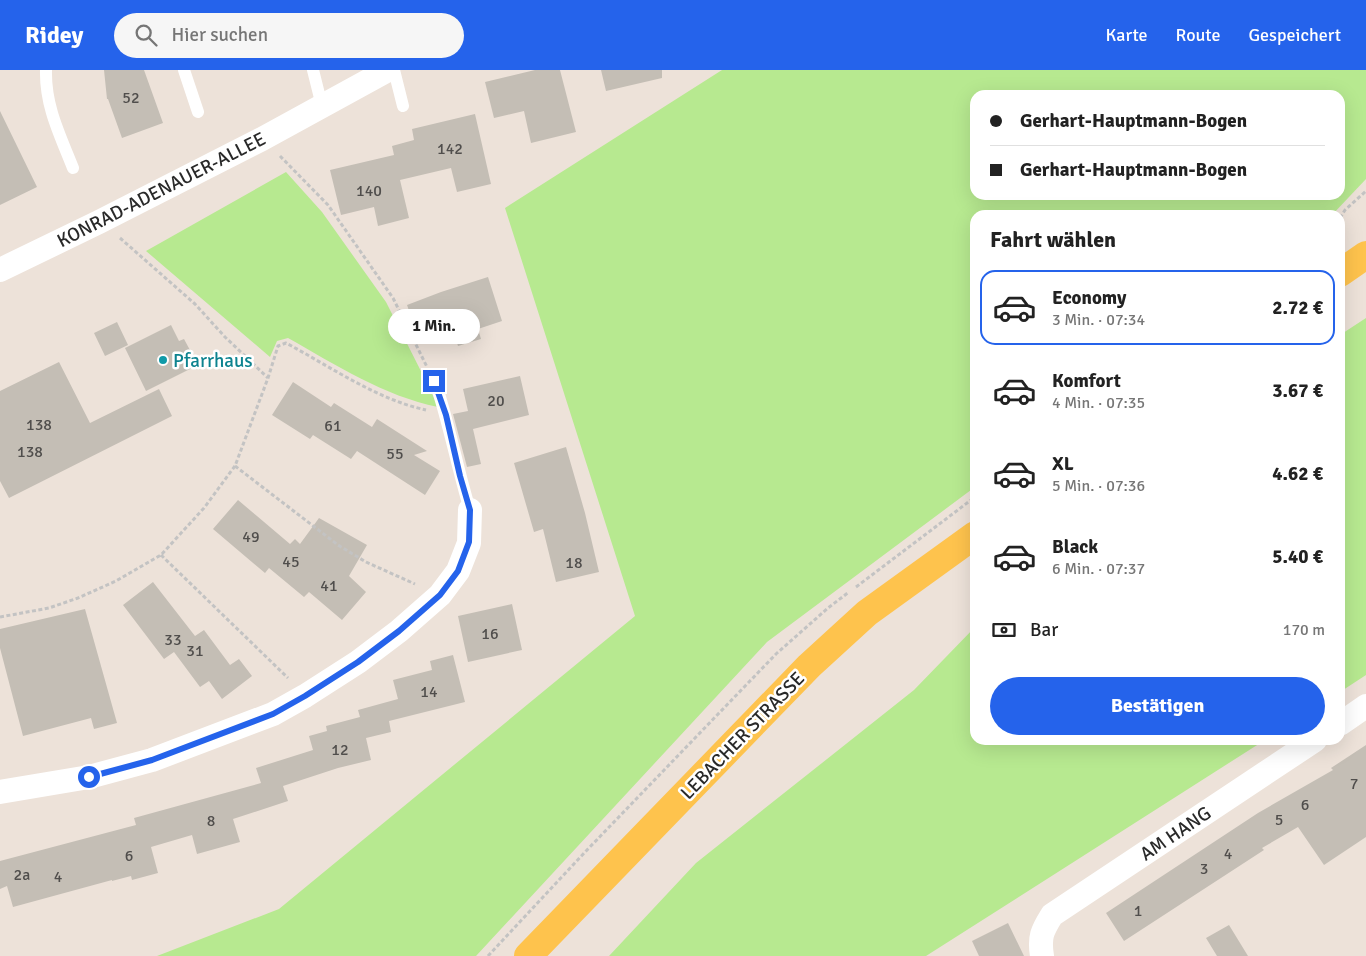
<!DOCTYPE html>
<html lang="de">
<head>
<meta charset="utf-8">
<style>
	:root { --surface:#fff; --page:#f6f6f6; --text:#222; --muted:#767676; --line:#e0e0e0; --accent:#2563eb }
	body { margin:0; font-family:Signika,sans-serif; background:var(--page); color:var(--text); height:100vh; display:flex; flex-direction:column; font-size:19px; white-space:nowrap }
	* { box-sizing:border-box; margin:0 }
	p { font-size:16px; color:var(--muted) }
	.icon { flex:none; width:28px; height:28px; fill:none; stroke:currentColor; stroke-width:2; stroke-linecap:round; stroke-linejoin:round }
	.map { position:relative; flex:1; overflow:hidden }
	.drawer { position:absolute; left:970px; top:140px; width:375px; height:535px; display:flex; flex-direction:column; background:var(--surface); border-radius:15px; box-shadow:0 5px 20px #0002 }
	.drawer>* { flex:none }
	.banner { position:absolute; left:970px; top:20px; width:375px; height:110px; border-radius:15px; box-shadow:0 5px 20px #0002; display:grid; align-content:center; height:110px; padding:0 20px; background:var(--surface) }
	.end { position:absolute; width:22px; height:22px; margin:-11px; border:6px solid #2563eb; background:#fff; box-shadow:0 0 0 2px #fff }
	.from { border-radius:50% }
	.bubble { position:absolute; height:35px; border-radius:18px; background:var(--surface); box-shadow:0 5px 20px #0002; font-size:16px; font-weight:700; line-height:35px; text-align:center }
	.banner b { display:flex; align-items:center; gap:18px; height:48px; font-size:19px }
	.banner b+b { border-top:1px solid var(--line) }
	.banner i { width:12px; height:12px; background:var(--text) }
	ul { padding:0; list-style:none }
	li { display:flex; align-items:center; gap:15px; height:75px; margin:0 10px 8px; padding:0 10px; border:2px solid transparent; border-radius:15px }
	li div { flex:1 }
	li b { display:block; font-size:19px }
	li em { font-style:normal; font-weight:700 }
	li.on { border-color:var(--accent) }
	li>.icon { width:45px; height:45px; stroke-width:1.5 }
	h2 { padding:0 20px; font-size:22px; line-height:60px }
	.pay { display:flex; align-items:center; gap:12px; height:55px; padding:0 20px; font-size:19px }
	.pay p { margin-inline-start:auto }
	.action { display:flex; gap:10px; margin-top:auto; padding:10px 20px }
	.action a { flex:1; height:58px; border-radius:30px; background:var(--accent); color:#fff; font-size:20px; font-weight:700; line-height:58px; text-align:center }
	header { display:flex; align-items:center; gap:30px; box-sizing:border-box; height:70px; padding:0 25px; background:var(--accent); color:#fff }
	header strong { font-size:24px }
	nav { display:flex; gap:28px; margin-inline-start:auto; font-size:18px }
	.search { width:350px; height:45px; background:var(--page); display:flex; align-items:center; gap:12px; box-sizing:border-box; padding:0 18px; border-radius:28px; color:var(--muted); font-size:19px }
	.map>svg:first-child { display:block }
	.green { fill:#b7e990; fill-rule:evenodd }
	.building { fill:#c4beb5 }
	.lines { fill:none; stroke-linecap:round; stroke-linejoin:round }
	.path { stroke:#c3c3c3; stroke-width:3; stroke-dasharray:4 2.5; stroke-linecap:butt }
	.lane { stroke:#fff; stroke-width:12 }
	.street { stroke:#fff; stroke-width:24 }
	.primary { stroke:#fec34d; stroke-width:28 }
	.route { stroke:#2563eb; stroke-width:6 }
	.culture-dot { fill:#0f9aa8; stroke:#fff; stroke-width:2 }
	.labels { text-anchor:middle; stroke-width:5; stroke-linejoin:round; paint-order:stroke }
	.number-label { font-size:16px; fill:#504e4c }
	.street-label { font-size:19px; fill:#292929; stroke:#fff }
	.culture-label { font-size:19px; fill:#0d838f; stroke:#fff; text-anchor:start }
</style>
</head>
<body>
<header>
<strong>Ridey</strong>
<div class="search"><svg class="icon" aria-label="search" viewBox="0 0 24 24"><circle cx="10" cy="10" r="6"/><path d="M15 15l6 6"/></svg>Hier suchen</div>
<nav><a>Karte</a><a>Route</a><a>Gespeichert</a></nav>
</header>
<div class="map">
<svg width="1366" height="886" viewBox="0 0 1366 886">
	<rect width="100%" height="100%" fill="#ede2d9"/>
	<path class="green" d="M722,0H1366V109L1332,145H975V417L767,572L476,886H157L279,839L635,546L505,138ZM975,25H1340V125H975Z
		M286,102L322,142L386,232L430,319L438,337C384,326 336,295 288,268L277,271L270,287L146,181Z
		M1366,248V605L1340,622V265Z
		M975,557V670H1265L926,886H609L696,793L914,620Z"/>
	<path class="building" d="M104,0H144L163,53L122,68L108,29H107Z
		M535,0H560L576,62L531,73L524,41L494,48L485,12Z
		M601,0H662V8L606,21Z
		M0,41L37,117L0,135Z
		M475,44L491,114L457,122L451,98L400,110L409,148L378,156L374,137L341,145L330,100L394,85L392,76L414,70L412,59Z
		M488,207L502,251L478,259L481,269L458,276L449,246L415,258L407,235L441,222Z
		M117,252L128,275L105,286L94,263Z
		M171,255L179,271L184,269L198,295L146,321L125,278Z
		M59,292L90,353L159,319L172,346L9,428L0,411V321Z
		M520,306L529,345L473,359L481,394L467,397L453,344L468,341L463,319Z
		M293,312L331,337L334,333L372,357L377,349L427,381L414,385L440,401L425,425L357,381L351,389L313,365L310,369L272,345Z
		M566,377L585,443L599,502L556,512L543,459L534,462L514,393Z
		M238,430L290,474L295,469L300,474L319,448L367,475L349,506L366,522L342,550L309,522L304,527L269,498L265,503L213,459Z
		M153,512L195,566L204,560L230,595L239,589L252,606L222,629L209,611L200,617L174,582L164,589L123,535Z
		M512,534L522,580L468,592L458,546Z
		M85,539L117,653L94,659L91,648L23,666L0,578V559Z
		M453,585L465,632L389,651L391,662L366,668L371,690L338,698L283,716L288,731L233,749L240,772L197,784L192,765L151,777L158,803L132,810L131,806L112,811V810L13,837L7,816L0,819V791L136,755L134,748L261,713L256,698L313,680L309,666L327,661L326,656L360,647L358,640L398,629L393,610L432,600L430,591Z
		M1366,675V767L1324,795L1298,757L1262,778L1264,780L1124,871L1106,843L1258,743L1333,700L1331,698Z
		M1008,853L1024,886H979L972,871Z
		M1229,855L1248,886H1217L1206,868Z"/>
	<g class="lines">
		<path class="path" d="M280,86L328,135L393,228L427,297
			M1340,148L1345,140L1366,121
			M120,168L195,234L225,267L268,308
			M235,396L338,475L366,492L415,514
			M161,485L288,608
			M856,517L975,427
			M0,547L49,538L78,528L116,511L161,485L204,438L235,396L268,308L278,276L286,273C331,297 376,329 426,340
			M488,886L587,780L776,584L828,538L849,522"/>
		<path class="lane" d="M46,0C45,36 60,65 73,98
			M184,0L198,42
			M313,0L322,36
			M394,0L403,36
			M435,311C449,353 457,397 470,440"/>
		<path class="street" d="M0,200L99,152L262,69L388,0
			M1340,654L1366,636
			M0,722L89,707L152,690L273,644L305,626L358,592L399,561L440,525L458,501L469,473L470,440
			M1042,886C1039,867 1042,861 1052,845L1315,670"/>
		<path class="primary" d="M1340,203L1366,185
			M528,886L809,596L867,543L975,465"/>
	</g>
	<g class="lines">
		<path class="route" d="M89,707L152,690L273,644L305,626L358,592L399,561L440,525L458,501L469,472L470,440L460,406L446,345L434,311"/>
	</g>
	<circle class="culture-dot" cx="163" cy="290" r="5"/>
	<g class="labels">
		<g class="number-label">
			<text x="131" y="33">52</text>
			<text x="450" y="84">142</text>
			<text x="369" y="126">140</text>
			<text x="496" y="336">20</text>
			<text x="39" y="360">138</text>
			<text x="333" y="361">61</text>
			<text x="30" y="387">138</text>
			<text x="395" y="389">55</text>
			<text x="251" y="472">49</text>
			<text x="291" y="497">45</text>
			<text x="574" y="498">18</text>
			<text x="329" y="521">41</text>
			<text x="490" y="569">16</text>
			<text x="173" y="575">33</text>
			<text x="195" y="586">31</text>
			<text x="429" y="627">14</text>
			<text x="340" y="685">12</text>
			<text x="1354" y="719">7</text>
			<text x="1305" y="740">6</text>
			<text x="1279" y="755">5</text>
			<text x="211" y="756">8</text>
			<text x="1228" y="789">4</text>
			<text x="129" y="791">6</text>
			<text x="1204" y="804">3</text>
			<text x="22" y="810">2a</text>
			<text x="58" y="812">4</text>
			<text x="1138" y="846">1</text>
		</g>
		<g class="street-label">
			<text transform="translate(161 119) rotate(-27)" y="7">KONRAD-ADENAUER-ALLEE</text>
			<text transform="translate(742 665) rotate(-46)" y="7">LEBACHER STRASSE</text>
			<text transform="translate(1175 763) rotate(-34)" y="7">AM HANG</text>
		</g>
		<g class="culture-label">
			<text x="173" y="297">Pfarrhaus</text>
		</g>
	</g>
</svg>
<i class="end from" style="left:89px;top:707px"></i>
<i class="end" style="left:434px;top:311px"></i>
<div class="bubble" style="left:388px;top:239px;width:92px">1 Min.</div>
<div class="banner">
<b><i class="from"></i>Gerhart-Hauptmann-Bogen</b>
<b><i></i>Gerhart-Hauptmann-Bogen</b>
</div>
<section class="drawer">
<h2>Fahrt wählen</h2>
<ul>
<li class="on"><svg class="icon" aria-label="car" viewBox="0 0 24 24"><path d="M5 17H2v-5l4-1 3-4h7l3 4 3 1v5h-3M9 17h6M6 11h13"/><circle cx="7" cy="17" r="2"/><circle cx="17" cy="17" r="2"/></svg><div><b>Economy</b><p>3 Min. · 07:34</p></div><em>2.72 €</em></li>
<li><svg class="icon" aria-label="car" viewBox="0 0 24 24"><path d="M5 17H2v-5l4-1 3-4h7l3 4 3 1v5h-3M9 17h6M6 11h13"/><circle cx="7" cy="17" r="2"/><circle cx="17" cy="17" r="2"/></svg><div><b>Komfort</b><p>4 Min. · 07:35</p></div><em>3.67 €</em></li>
<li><svg class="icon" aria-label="car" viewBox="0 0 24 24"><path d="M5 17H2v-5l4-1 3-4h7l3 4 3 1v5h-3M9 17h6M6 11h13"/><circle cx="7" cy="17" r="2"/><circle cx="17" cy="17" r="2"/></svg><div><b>XL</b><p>5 Min. · 07:36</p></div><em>4.62 €</em></li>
<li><svg class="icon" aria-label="car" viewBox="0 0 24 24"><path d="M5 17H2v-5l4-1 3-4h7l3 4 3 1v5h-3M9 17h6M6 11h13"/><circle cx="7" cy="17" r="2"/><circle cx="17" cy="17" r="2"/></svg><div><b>Black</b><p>6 Min. · 07:37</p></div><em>5.40 €</em></li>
</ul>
<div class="pay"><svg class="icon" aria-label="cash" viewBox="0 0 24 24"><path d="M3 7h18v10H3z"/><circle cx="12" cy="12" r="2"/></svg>Bar<p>170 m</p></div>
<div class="action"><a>Bestätigen</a></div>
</section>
</div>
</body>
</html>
